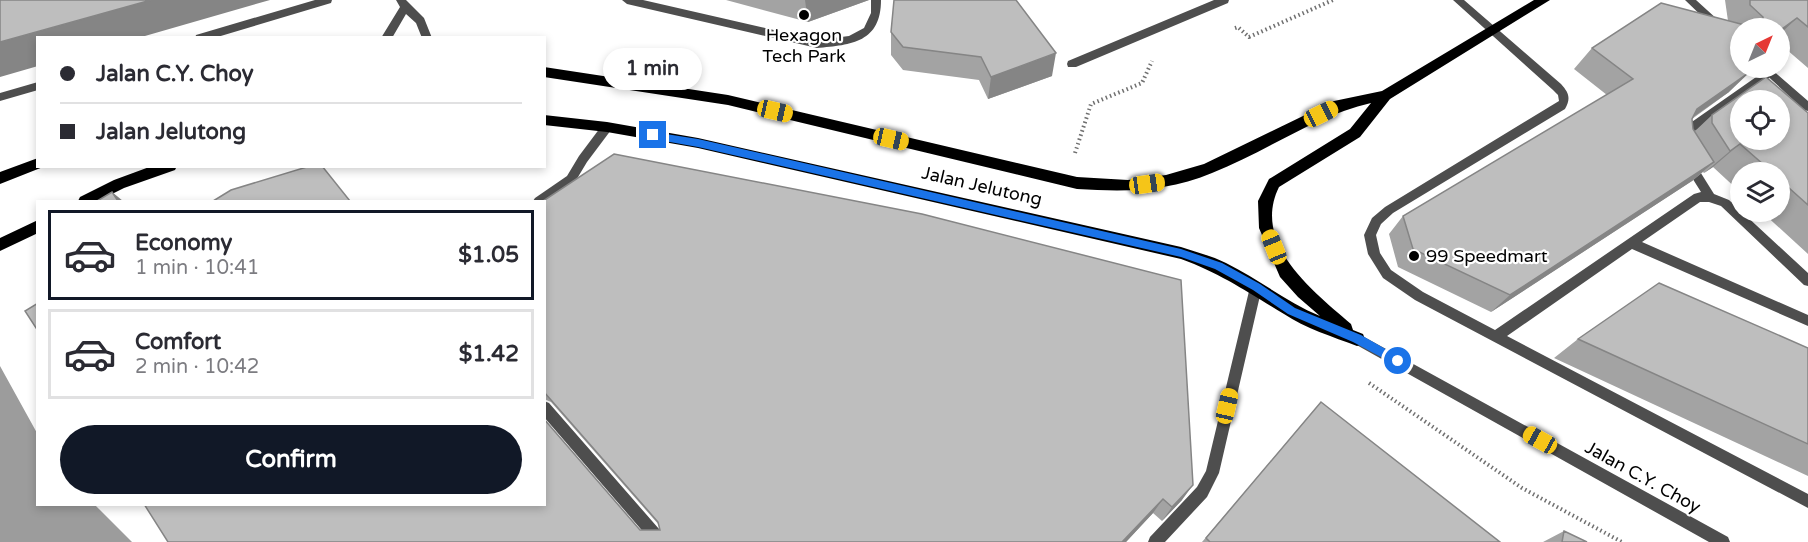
<!DOCTYPE html>
<html lang="en">
<head>
<meta charset="utf-8">
<style>
	:root { --surface:#fff; --page:#f7f7f7; --text:#2b2b33; --muted:#7c7c81; --line:#e1e1e2; --accent:#111827 }
	body { margin:0; font-family:"Varela Round",sans-serif; background:var(--page); color:var(--text); height:100vh; display:flex; flex-direction:column; font-size:22px; white-space:nowrap }
	* { box-sizing:border-box; margin:0 }
	p { font-size:20px; color:var(--muted) }
	.icon { flex:none; width:33px; height:33px; fill:none; stroke:currentColor; stroke-width:2; stroke-linecap:round; stroke-linejoin:round }
	.map { position:relative; flex:1; overflow:hidden }
	.details { position:absolute; left:36px; top:200px; width:510px; height:306px; display:flex; flex-direction:column; background:var(--surface); border-radius:0px; box-shadow:0 3px 9px #0003 }
	.details>* { flex:none }
	.hud { position:absolute; left:36px; top:36px; width:510px; height:132px; border-radius:0px; box-shadow:0 3px 9px #0003; display:grid; align-content:center; height:132px; padding:0 24px; background:var(--surface) }
	.needle { width:39px; rotate:43deg }
	.buttons { position:absolute; left:1730px; top:18px; display:grid; gap:12px }
	.buttons a { display:grid; place-items:center; width:60px; height:60px; border-radius:50%; background:var(--surface); box-shadow:0 3px 9px #0003; font-size:30px }
	.end { position:absolute; width:27px; height:27px; margin:-14px; border:8px solid #1a73e8; background:#fff; box-shadow:0 0 0 3px #fff }
	.from { border-radius:50% }
	.bubble { position:absolute; height:42px; border-radius:21px; background:var(--surface); box-shadow:0 3px 9px #0003; font-size:20px; font-weight:800; line-height:42px; text-align:center }
	.car { position:absolute; width:18px; height:36px; margin:-18px -9px; border-radius:8px; box-shadow:0 0 4px 2px #0007; background:linear-gradient(#f5c518 24%,#345 0 40%,#f5c518 0 76%,#345 0 86%,#f5c518 0) }
	.hud b { display:flex; align-items:center; gap:21px; height:57px; font-size:22px }
	.hud b+b { border-top:2px solid var(--line) }
	.hud i { width:15px; height:15px; background:var(--text) }
	ul { padding:10px 0 0; list-style:none }
	li { display:flex; align-items:center; gap:18px; height:90px; margin:0 12px 9px; padding:0 12px; border:3px solid var(--line); border-radius:0px }
	li div { flex:1 }
	li b { display:block; font-size:22px }
	li em { font-style:normal; font-weight:800 }
	li.on { border-color:var(--accent) }
	li>.icon { width:54px; height:54px; stroke-width:1.5 }
	.button { display:flex; gap:12px; margin-top:auto; padding:12px 24px }
	.button a { flex:1; height:69px; border-radius:36px; background:var(--accent); color:#fff; font-size:24px; font-weight:800; line-height:69px; text-align:center }
	.map>svg:first-child { display:block }
	.water { fill:#9c9c9c }
	.lines { fill:none; stroke-linecap:round; stroke-linejoin:round }
	.path { stroke:#707070; stroke-width:4; stroke-dasharray:1.5 3; stroke-linecap:butt }
	.service { fill:#4e4e4e; fill-rule:evenodd }
	.tertiary { fill:#4e4e4e; fill-rule:evenodd }
	.primary { fill:#000; fill-rule:evenodd }
	.wall { fill:#a3a3a3 }
	.shaded-wall { fill:#858585 }
	.building { fill:#bebebe; stroke:#858585; stroke-width:1.5; fill-rule:evenodd }
	.route { fill:#1a73e8 }
	.poi-dot { fill:#000; stroke:#fff; stroke-width:2 }
	.labels { text-anchor:middle; stroke-width:4.5; stroke-linejoin:round; paint-order:stroke }
	.poi-label { font-size:18px; fill:#000; stroke:#fff }
	.street-label { font-size:18px; fill:#000; stroke:#fff }
</style>
</head>
<body>
<div class="map">
<svg width="1808" height="542" viewBox="0 0 1808 542">
	<rect width="100%" height="100%" fill="#fff"/>
	<path class="water" d="M0,366L37,433L38,504H94L132,542H0Z"/>
	<g class="lines">
		<path class="path" d="M1235,28L1238,27L1249,37L1333,0
			M1075,153L1091,104L1142,83L1152,61
			M1369,383L1522,488L1622,542"/>
		<path class="service" d="M315,0H332L331,3L214,38H195L196,35Z
			M396,0H406L424,18L432,38H422L416,23L406,14L392,38H381L400,7Z
			M622,0H643L817,40L849,36L864,28L871,13V0H881C881,42 852,45 817,48L627,4Z
			M1214,0H1229L1228,3L1076,67H1068L1067,64L1068,61Z
			M1453,0H1464L1561,84C1569,93 1571,98 1565,109L1393,213L1381,224L1376,235L1380,253L1391,270L1423,292L1495,330L1694,194L1701,192L1684,165L1686,162H1694L1714,194L1729,200L1808,273V286L1804,285L1721,206L1709,202H1700L1642,242L1808,315V326L1632,249L1507,336L1808,494V508L1415,300L1383,278L1368,254L1364,235L1372,218L1385,207L1559,101L1558,95L1553,90Z
			M1769,68L1773,69L1774,72L1773,75L1684,139H1676L1674,136L1676,133Z
			M38,82V90L0,101V93Z
			M607,123L611,124L612,127L611,130L587,162L575,182L544,203V201H533L535,198L567,176L579,156L603,124Z
			M1256,282L1260,283L1262,287L1219,473L1207,497L1165,542H1148L1150,537L1197,487L1206,471L1250,287L1252,283Z
			M544,401L549,403L666,537L668,542H652L544,417Z"/>
		<path class="tertiary" d="M1685,0H1696L1740,40V50L1736,49Z
			M1759,68H1770L1808,101V111L1804,110Z
			M1357,333L1728,537L1730,542H1709L1353,343L1351,339L1353,335Z"/>
		<path class="primary" d="M1534,0H1550L1390,99L1360,137L1279,187C1251,244 1314,292 1351,324L1353,330L1363,334L1365,339L1363,344L1357,346C1333,337 1305,328 1284,314C1247,292 1222,274 1181,259L698,148L607,132L544,125V115L607,122L698,138L1181,247C1196,252 1212,256 1226,263C1258,279 1287,302 1320,316L1298,297L1280,277L1259,228L1258,201L1269,179L1350,129L1371,103C1314,116 1266,152 1212,173C1166,192 1126,192 1077,189L728,105L544,77V67L728,95L1077,177L1128,180L1166,175L1204,164L1334,101L1382,91Z
			M38,158V166L43,167L0,184V172Z
			M152,166H177L175,170L124,188L98,201H78L80,197L114,180Z
			M38,220V233L0,251V238Z"/>
	</g>
	<path class="wall" d="M726,0H869L808,22Z
		M1725,0H1808V68L1779,43V28H1740L1729,92L1692,119L1693,129L1694,132L1712,115L1808,113V254L1762,212H1779V172H1740V192L1713,167L1704,173L1703,172L1692,181L1491,312L1398,267L1389,234L1403,216L1607,95L1574,69L1592,48L1728,21Z
		M891,32L1052,76L988,99L979,80L903,70L891,55Z
		M544,201L1182,500L1162,521L1153,513L1126,542H168L660,530L659,525L551,402L544,399Z
		M1578,339L1808,348V476L1554,358Z
		M1321,402L1500,542H1202Z
		M1564,531L1587,542H1543Z"/>
	<path class="shaded-wall" d="M151,0H270L138,38H38V66L0,77V42Z
		M805,0H869L808,22Z
		M1797,18L1779,35V31Z
		M1056,53L1052,76L988,99L991,77Z
		M1751,71L1729,92L1676,129L1697,109Z
		M1740,144L1713,167L1704,173L1730,151Z
		M1714,162L1692,181L1491,312L1510,295Z
		M112,192L123,201H118Z
		M1193,485L1182,500L1162,521L1172,507Z
		M1163,499L1153,513L1126,542H1122Z"/>
	<path class="building" d="M0,0H151L0,42Z
		M894,0H1016L1056,53L991,77L981,57L903,47L891,32Z
		M1750,0H1808V27L1797,18L1779,31V28H1763V17L1750,5Z
		M1661,3L1756,28H1740V60L1739,61L1740,62V68H1747L1751,71L1697,109L1692,119L1693,129L1714,162L1510,295L1413,249L1403,216L1633,79L1592,48Z
		M1766,77L1808,113V205L1779,179V172H1772L1740,144L1730,151L1712,123V115ZM1740,100H1779V140H1740Z
		M614,154L922,214L1181,280L1193,485L1172,507L1163,499L1122,542H168L144,504H544V419L640,530H660L658,522L544,392V201H543Z
		M310,166H322L350,201H213L231,190Z
		M112,192L118,201H97Z
		M1659,283L1808,348V444L1578,339Z
		M38,303V331L25,311Z
		M1321,402L1500,542H1210L1206,538Z
		M1564,531L1587,542H1562Z"/>
	<path class="route" d="M653,132L698,139L1181,249L1222,263L1260,284L1295,308L1361,335L1401,358L1403,361L1401,364H1394L1353,342L1288,314L1253,290L1215,269L1181,257L698,147L653,139L648,135Z"/>
	<g class="poi-dot">
		<circle cx="804" cy="15" r="6"/>
		<circle cx="1414" cy="256" r="6"/>
	</g>
	<g class="labels">
		<g class="poi-label">
			<text x="804" y="41">Hexagon<tspan x="804" dy="21">Tech Park</tspan></text>
			<text x="1426" y="262" text-anchor="start">99 Speedmart</text>
		</g>
		<g class="street-label">
			<text transform="translate(982 186) rotate(13)" y="6">Jalan Jelutong</text>
			<text transform="translate(1643 477) rotate(29)" y="6">Jalan C.Y. Choy</text>
		</g>
	</g>
</svg>
<div class="buttons">
<a><svg class="needle" viewBox="-14 -14 28 28"><path d="M0-13l5 13h-10z" fill="#e53935"/><path d="M0 13l5-13h-10z" fill="#7c7c81"/></svg></a>
<a><svg class="icon" aria-label="locate" viewBox="0 0 24 24"><circle cx="12" cy="12" r="6"/><path d="M12 2v4M12 18v4M2 12h4M18 12h4"/></svg></a>
<a><svg class="icon" aria-label="layers" viewBox="0 0 24 24"><path d="M12 4l9 5-9 5-9-5zM3 14l9 5 9-5"/></svg></a>
</div>
<i class="end from" style="left:1398px;top:361px"></i>
<i class="end" style="left:653px;top:135px"></i>
<div class="bubble" style="left:603px;top:48px;width:99px">1 min</div>
<i class="car" style="left:775px;top:111px;rotate:103deg"></i>
<i class="car" style="left:1321px;top:114px;rotate:64deg"></i>
<i class="car" style="left:891px;top:139px;rotate:103deg"></i>
<i class="car" style="left:1147px;top:184px;rotate:82deg"></i>
<i class="car" style="left:1274px;top:247px;rotate:338deg"></i>
<i class="car" style="left:1227px;top:406px;rotate:13deg"></i>
<i class="car" style="left:1540px;top:440px;rotate:299deg"></i>
<div class="hud">
<b><i class="from"></i>Jalan C.Y. Choy</b>
<b><i></i>Jalan Jelutong</b>
</div>
<section class="details">
<ul>
<li class="on"><svg class="icon" aria-label="car" viewBox="0 0 24 24"><path d="M5 17H2v-5l4-1 3-4h7l3 4 3 1v5h-3M9 17h6M6 11h13"/><circle cx="7" cy="17" r="2"/><circle cx="17" cy="17" r="2"/></svg><div><b>Economy</b><p>1 min · 10:41</p></div><em>$1.05</em></li>
<li><svg class="icon" aria-label="car" viewBox="0 0 24 24"><path d="M5 17H2v-5l4-1 3-4h7l3 4 3 1v5h-3M9 17h6M6 11h13"/><circle cx="7" cy="17" r="2"/><circle cx="17" cy="17" r="2"/></svg><div><b>Comfort</b><p>2 min · 10:42</p></div><em>$1.42</em></li>
</ul>
<div class="button"><a>Confirm</a></div>
</section>
</div>
</body>
</html>
